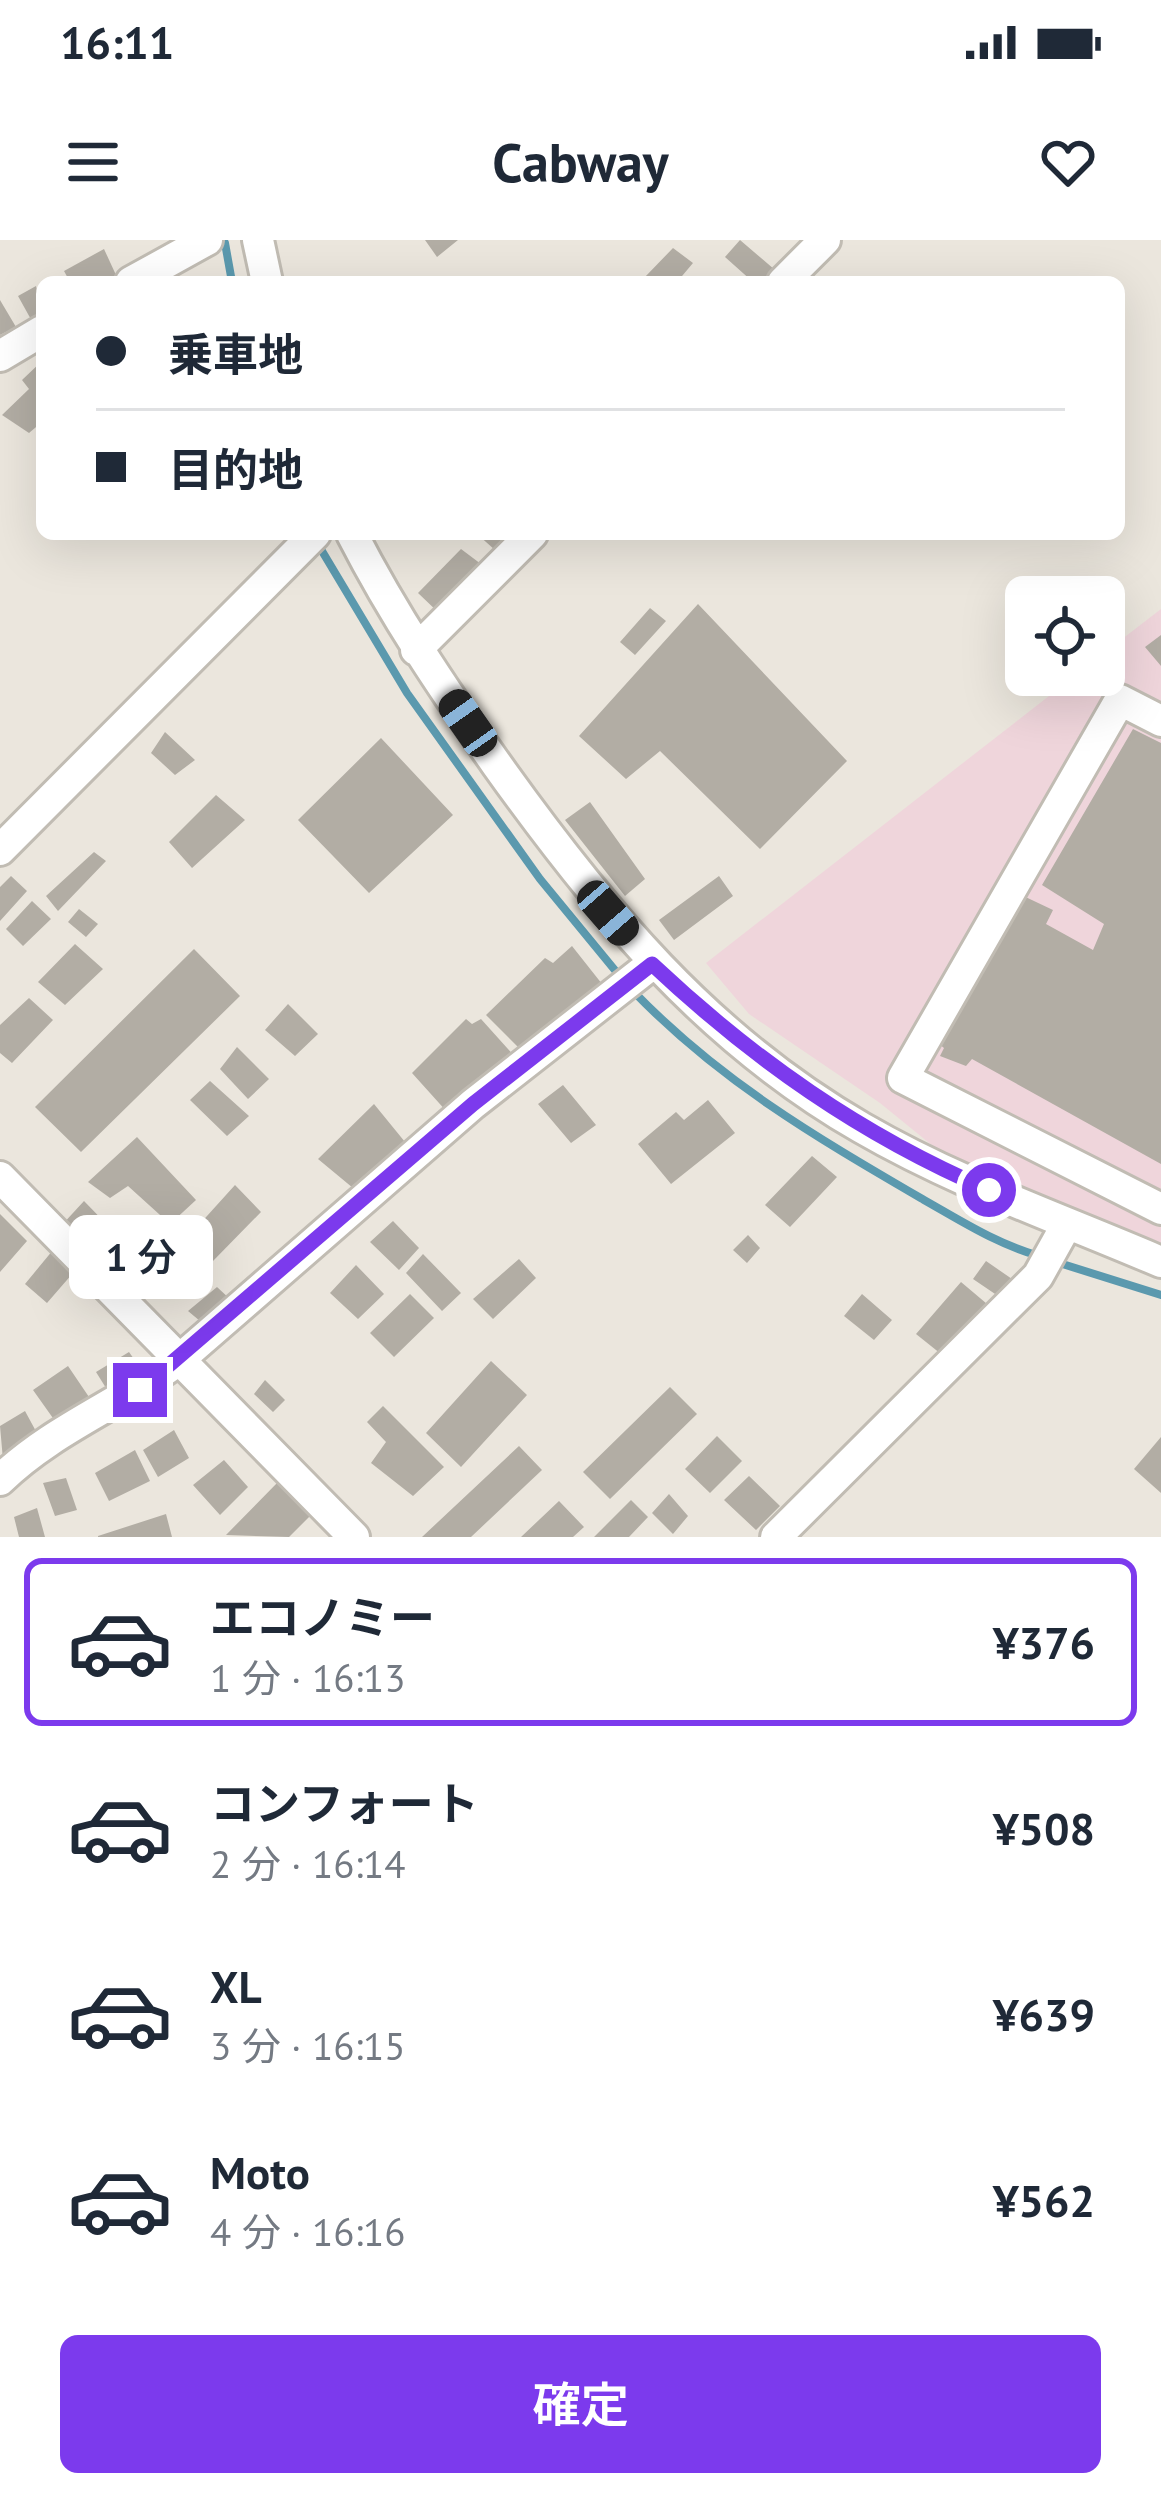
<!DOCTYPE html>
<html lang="ja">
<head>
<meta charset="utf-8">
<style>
	:root { --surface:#fff; --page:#f6f6f7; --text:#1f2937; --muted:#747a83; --line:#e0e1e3; --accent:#7c3aed }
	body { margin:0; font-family:"PT Sans","Noto Sans JP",sans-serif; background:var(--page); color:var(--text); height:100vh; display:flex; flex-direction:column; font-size:45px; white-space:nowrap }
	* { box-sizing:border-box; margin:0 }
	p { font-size:39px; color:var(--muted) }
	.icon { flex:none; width:66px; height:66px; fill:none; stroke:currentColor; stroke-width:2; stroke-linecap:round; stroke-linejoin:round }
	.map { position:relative; height:1297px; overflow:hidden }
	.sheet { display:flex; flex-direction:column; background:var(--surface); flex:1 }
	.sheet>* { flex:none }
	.guide { position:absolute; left:36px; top:36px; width:1089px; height:264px; border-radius:18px; box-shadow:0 12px 48px #0002; display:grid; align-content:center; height:264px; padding:0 60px; background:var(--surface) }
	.buttons { position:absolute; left:1005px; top:336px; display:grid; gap:24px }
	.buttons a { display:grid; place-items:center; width:120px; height:120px; border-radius:18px; background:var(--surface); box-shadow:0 12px 48px #0002; font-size:60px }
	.end { position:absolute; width:54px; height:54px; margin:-27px; border:15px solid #7c3aed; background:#fff; box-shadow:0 0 0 6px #fff }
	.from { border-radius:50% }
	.bubble { position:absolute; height:84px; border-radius:18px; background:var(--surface); box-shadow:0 12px 48px #0002; font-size:39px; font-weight:600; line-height:84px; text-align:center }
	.car { position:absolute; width:36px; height:72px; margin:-36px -18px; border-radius:15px; box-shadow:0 0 9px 3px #0007; background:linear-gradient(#222 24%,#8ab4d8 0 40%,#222 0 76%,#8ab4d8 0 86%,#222 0) }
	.guide b { display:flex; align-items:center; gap:42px; height:114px; font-size:45px }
	.guide b+b { border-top:3px solid var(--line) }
	.guide i { width:30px; height:30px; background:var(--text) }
	ul { padding:21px 0 0; list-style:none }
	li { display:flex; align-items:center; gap:36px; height:168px; margin:0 24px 18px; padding:0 36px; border:6px solid transparent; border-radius:18px }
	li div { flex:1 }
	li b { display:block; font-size:45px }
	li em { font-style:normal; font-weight:600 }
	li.active { border-color:var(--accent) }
	li>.icon { width:108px; height:108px; stroke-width:1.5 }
	.button { display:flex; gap:24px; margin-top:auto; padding:24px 60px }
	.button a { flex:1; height:138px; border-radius:18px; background:var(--accent); color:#fff; font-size:48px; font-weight:600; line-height:138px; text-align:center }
	.status { display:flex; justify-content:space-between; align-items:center; height:84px; padding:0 60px; background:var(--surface); direction:ltr }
	.status svg { height:33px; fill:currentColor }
	header { display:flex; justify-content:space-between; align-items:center; height:156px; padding:0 60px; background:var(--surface); font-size:54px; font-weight:600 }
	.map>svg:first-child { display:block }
	.industrial { fill:#efd5db }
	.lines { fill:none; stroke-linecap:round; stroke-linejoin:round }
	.stream { stroke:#5b99ae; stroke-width:8 }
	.building { fill:#b2ada4 }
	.minor-casing { stroke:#c1bcb3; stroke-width:36 }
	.minor { stroke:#fff; stroke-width:30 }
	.route { stroke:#7c3aed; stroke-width:15 }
</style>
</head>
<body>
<div class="status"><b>16:11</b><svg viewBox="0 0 49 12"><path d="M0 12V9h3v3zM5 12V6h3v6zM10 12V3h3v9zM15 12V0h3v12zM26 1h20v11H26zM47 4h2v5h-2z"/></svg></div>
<header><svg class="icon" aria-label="menu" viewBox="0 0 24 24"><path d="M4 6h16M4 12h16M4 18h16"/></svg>Cabway<svg class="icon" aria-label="heart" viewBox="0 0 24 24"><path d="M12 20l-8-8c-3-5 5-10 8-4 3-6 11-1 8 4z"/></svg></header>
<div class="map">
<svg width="1161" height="1297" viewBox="0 0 1161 1297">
	<rect width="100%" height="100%" fill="#ebe6dd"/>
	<path class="industrial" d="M1161,369V1003L944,915L880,863L749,774L706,723L1076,435H1104V413Z"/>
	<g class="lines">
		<path class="stream" d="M225,3L232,42
			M316,301L407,453L540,639L623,740
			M633,751C721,842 816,897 924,960C963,982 995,1003 1039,1016
			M1053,1021L1161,1055"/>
	</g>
	<path class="building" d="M425,0H458L437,17Z
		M740,0L775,30L765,42H753L725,17Z
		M673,8L693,23L677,42H649L644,38Z
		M104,9L116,35L103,42H70L64,31Z
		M36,46L42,77L33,83L18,56Z
		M0,60L16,87L0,95Z
		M42,121V182L29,193L2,175L29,149L22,140Z
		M477,294H511L495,310Z
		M461,309L485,327L440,374L418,353Z
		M698,364L847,521L760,609L660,511L626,539L579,496Z
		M650,368L666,381L635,415L620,402Z
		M1161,395V426L1145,407Z
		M1133,489L1161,503V924L972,819L966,826L940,816L944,808L933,799L1015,652L1053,670L1046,684L1093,710L1104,684L1042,645Z
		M165,492L195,520L175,535L151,513Z
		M381,498L453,575L369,653L298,580Z
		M216,555L245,580L192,628L169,602Z
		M590,562L645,639L625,656L565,580Z
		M94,612L106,621L58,671L46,656Z
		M11,636L27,651L0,681V647Z
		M719,636L733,656L674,700L659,680Z
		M32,661L51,679L23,706L6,689Z
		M79,669L98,684L86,697L68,682Z
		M75,704L103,729L65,765L38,742Z
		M572,706L606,749L523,812L486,775L545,718L553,723Z
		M194,709L240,756L81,912L35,867Z
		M29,758L53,780L12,823L0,813V785Z
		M288,764L318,794L295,816L265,790Z
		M466,779L472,784L481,779L517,819L448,873L412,833Z
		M237,807L269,839L248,859L220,829Z
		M210,841L249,876L227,896L190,860Z
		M563,845L596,885L571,903L538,864Z
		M708,860L735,893L671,944L638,904L676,872L684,880Z
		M374,864L405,902L353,948L318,919Z
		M137,897L196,960L170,984L128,946L110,958L88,942Z
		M812,916L837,937L790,987L765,965Z
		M235,945L261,972L213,1021L188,997Z
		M84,961L120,998L96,1018L61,986Z
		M0,974L27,1001L0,1032Z
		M393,981L419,1008L399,1030L370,1002Z
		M748,995L760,1008L747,1023L733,1010Z
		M167,996L185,1019L169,1036L148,1015Z
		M53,1010L73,1033L47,1063L25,1044Z
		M423,1014L461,1053L442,1071L406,1033Z
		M519,1019L536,1038L493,1079L473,1059Z
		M986,1021L1012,1039L1001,1058L973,1039Z
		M356,1025L384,1054L358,1079L330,1053Z
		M961,1042L993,1069L946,1118L916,1094Z
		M217,1047L231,1060L206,1086L188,1071Z
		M410,1054L434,1078L394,1117L370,1093Z
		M862,1054L892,1080L874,1100L844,1076Z
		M129,1112L146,1136L111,1156L96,1132Z
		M491,1121L527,1155L461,1227L426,1193Z
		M68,1126L89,1157L55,1181L33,1150Z
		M265,1140L285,1160L273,1172L254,1154Z
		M670,1147L697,1174L610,1259L583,1232Z
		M383,1166L444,1227L413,1256L371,1223L386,1202L367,1182Z
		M25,1171L38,1195L3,1220L0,1186Z
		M174,1190L189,1218L158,1237L143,1210Z
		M717,1196L742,1221L710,1253L685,1229Z
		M1161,1197V1253L1134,1229Z
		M519,1206L542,1230L471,1297H422Z
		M135,1210L150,1241L109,1261L95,1233Z
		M224,1220L248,1247L220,1275L193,1245Z
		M749,1236L780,1266L756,1290L724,1260Z
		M66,1238L77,1270L55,1276L43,1243Z
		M277,1243L310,1276L289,1297L226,1295Z
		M669,1254L688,1276L673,1294L652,1273Z
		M631,1260L648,1277L629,1297H594Z
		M559,1261L584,1287L573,1297H521Z
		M37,1268L45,1297H19L14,1277Z
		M166,1274L172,1297H98V1296Z"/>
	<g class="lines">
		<g class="minor-casing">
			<path id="minor" d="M258,0L267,42
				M131,42L207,0
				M783,42L825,0
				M0,116L42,91
				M352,294C394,376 444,450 497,525C599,668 707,799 862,888C957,943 1061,979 1161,1022
				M416,410L532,294
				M1161,481L1120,460L903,838L1161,969
				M0,610L315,294
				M0,937L354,1297
				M0,1240C52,1189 123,1163 180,1119L473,864L652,724
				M776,1297L1038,1036L1067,984"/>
		</g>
		<use href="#minor" class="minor"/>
	</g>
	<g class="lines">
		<path class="route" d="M140,1150L473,864L652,724C753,819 861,895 989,950"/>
	</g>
</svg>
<div class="buttons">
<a><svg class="icon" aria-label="locate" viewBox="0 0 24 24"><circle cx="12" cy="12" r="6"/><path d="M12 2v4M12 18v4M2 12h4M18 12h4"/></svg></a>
</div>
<i class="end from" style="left:989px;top:950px"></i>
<i class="end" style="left:140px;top:1150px"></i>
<div class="bubble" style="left:69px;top:975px;width:144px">1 分</div>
<i class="car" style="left:468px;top:483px;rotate:325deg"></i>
<i class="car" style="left:608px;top:673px;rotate:139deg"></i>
<div class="guide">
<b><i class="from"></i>乗車地</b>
<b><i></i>目的地</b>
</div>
</div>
<section class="sheet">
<ul>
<li class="active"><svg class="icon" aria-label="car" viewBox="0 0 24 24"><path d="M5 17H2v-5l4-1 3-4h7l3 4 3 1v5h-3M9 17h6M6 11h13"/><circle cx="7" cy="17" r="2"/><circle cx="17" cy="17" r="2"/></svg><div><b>エコノミー</b><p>1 分 · 16:13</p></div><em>¥376</em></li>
<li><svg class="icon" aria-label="car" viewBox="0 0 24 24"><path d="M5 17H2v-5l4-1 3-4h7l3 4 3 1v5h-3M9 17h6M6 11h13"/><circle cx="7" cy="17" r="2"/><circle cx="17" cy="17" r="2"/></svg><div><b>コンフォート</b><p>2 分 · 16:14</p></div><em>¥508</em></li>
<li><svg class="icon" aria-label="car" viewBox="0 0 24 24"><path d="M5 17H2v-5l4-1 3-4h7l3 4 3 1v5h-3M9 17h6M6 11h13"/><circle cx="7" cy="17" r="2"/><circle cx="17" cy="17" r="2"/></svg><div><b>XL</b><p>3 分 · 16:15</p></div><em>¥639</em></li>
<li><svg class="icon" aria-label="car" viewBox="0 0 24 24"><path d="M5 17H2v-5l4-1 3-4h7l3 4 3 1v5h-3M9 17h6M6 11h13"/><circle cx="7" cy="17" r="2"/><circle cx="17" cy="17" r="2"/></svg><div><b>Moto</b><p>4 分 · 16:16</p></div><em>¥562</em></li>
</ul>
<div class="button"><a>確定</a></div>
</section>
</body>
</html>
